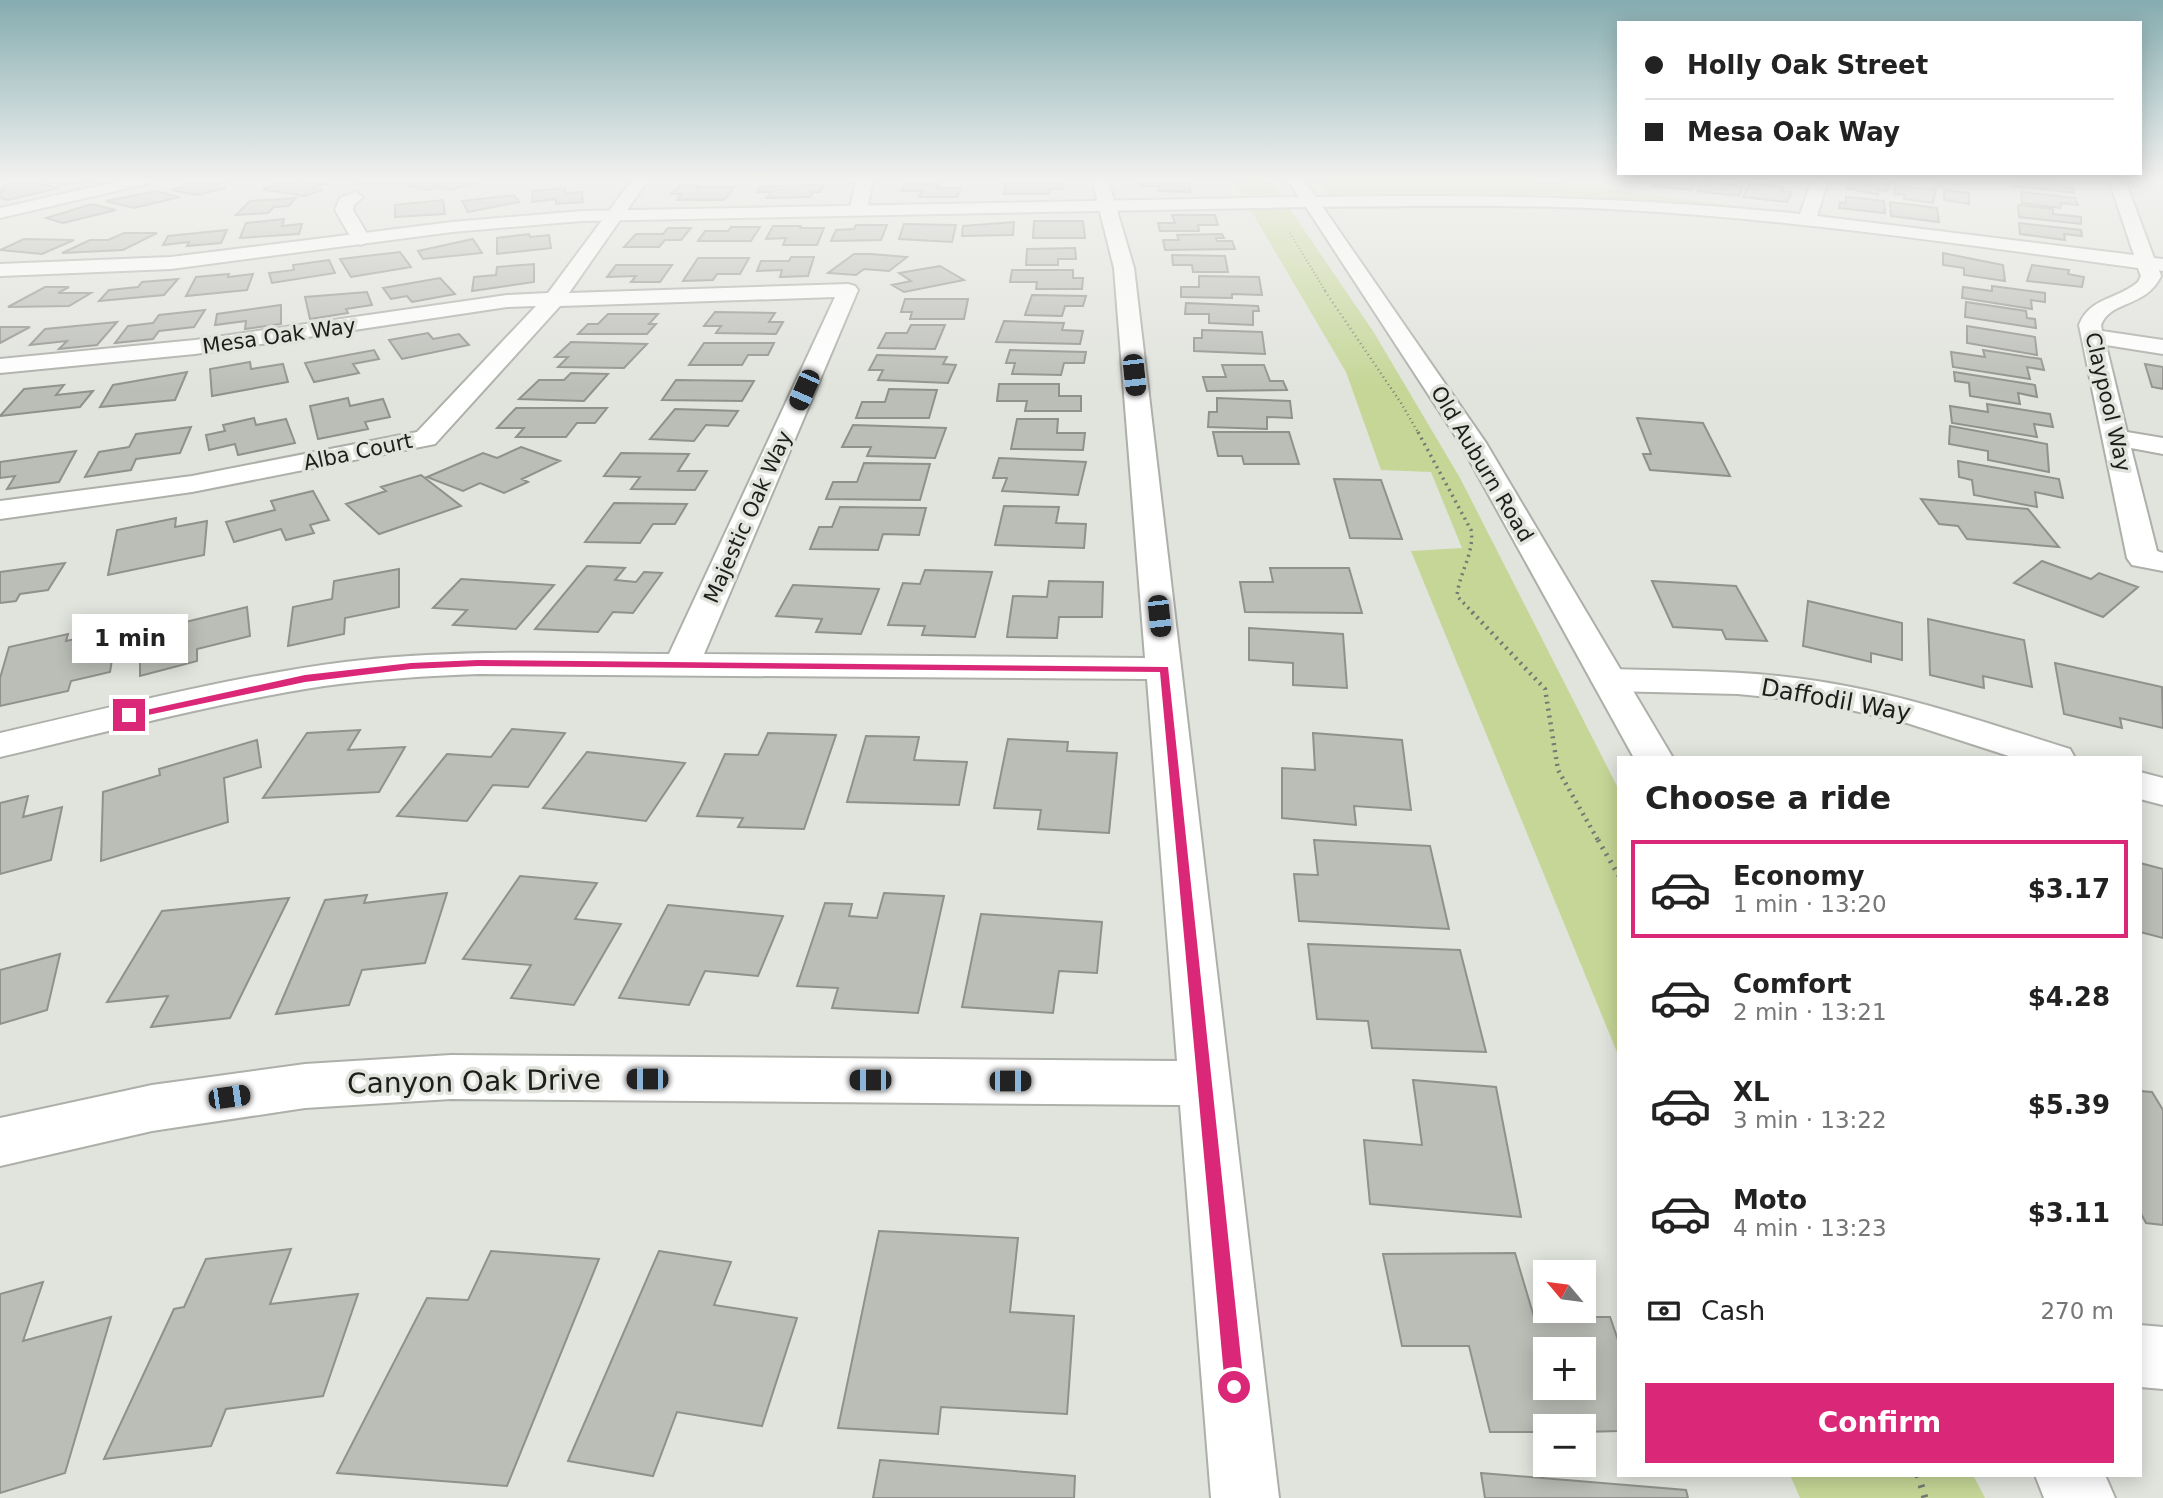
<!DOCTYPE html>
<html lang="en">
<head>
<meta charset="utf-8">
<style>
	:root { --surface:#fff; --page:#f6f6f6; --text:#222; --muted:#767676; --line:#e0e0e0; --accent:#db2777 }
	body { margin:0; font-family:"DejaVu Sans",sans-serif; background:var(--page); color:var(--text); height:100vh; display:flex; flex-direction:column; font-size:26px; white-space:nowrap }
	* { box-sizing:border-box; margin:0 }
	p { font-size:23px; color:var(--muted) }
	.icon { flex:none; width:38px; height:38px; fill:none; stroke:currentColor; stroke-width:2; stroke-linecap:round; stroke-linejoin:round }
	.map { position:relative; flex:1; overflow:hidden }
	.panel { position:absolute; left:1617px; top:756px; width:525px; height:721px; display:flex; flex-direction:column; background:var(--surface); border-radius:0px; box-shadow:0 4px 18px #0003 }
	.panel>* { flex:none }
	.guide { position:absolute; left:1617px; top:21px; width:525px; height:154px; border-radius:0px; box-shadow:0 4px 18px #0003; display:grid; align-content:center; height:154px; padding:0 28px; background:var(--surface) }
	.needle { width:46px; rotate:299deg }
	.controls { position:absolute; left:1533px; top:1260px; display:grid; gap:14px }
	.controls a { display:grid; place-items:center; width:63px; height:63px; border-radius:0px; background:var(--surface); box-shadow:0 4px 18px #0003; font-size:35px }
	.end { position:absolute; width:32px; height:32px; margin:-16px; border:9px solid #db2777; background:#fff; box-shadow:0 0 0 4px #fff }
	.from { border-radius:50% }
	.bubble { position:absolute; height:49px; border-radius:0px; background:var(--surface); box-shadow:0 4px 18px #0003; font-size:23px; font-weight:600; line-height:49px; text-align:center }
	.car { position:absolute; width:21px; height:42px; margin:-21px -10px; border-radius:9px; box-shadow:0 0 5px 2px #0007; background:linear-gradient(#222 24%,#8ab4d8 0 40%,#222 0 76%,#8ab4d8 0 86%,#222 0) }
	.guide b { display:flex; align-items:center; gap:24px; height:66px; font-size:26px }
	.guide b+b { border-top:2px solid var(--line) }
	.guide i { width:18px; height:18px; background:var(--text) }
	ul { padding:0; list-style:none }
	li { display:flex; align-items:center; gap:21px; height:98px; margin:0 14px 10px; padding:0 14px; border:4px solid transparent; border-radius:0px }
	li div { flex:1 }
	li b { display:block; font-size:26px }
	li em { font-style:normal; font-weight:600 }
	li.current { border-color:var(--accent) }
	li>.icon { width:63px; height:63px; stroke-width:1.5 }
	h2 { padding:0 28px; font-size:32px; line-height:84px }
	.pay { display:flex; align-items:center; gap:18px; height:77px; padding:0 28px; font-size:26px }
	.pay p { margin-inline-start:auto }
	.primary-button { display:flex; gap:14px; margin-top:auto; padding:14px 28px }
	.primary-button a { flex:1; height:80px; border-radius:0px; background:var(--accent); color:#fff; font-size:28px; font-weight:600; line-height:80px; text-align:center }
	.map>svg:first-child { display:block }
	.green { fill:#c5d696 }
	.building { fill:#bbbdb7; stroke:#90918c; stroke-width:2; fill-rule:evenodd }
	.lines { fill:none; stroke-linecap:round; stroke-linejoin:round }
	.street-casing { stroke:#adafa9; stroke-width:4 }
	.secondary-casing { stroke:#adafa9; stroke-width:4 }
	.path-far5 { stroke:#777874; stroke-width:2; stroke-dasharray:1 2.5; stroke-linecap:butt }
	.path-far4 { stroke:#777874; stroke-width:2.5; stroke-dasharray:1 3.5; stroke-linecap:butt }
	.path-far3 { stroke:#777874; stroke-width:3.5; stroke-dasharray:2 4.5; stroke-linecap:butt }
	.path-far2 { stroke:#777874; stroke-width:4.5; stroke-dasharray:2 5; stroke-linecap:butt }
	.path-far1 { stroke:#777874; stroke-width:5; stroke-dasharray:2 6; stroke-linecap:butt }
	.path { stroke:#777874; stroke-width:7; stroke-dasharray:2.5 8; stroke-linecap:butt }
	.street { fill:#fff; fill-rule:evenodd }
	.secondary { fill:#fff; fill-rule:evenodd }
	.route { fill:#db2777 }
	.labels { text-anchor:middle; stroke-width:7; stroke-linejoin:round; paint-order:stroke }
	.far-street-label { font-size:21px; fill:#1d1d1b; stroke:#e1e3dd }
	.street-label { font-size:24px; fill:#1d1d1b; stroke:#e1e3dd }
	.near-street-label { font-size:28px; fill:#1d1d1b; stroke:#e1e3dd }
</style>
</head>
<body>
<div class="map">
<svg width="2163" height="1498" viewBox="0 0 2163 1498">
	<rect width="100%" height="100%" fill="#e1e3dd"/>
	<path class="green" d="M1233,180H1270L1373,331L1460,478L1619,790V1057L1411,551L1462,548L1431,472L1381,470L1346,372Z
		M1315,180H1534L1728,205C1595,197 1462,195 1329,196Z
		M1790,1475H1973L1985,1498H1800Z"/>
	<path class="building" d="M42,180H94L62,185Z
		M195,180H224L231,181L214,185L226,188L197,195L171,190L195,184L185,182Z
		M295,180L328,183L310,188L323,190L304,196L262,189Z
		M361,180H408L401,184L356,182Z
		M427,180H458L475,183L451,190L437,187L428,190L406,186Z
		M1141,180H1191L1190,192L1158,191L1159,186H1140Z
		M1656,180H1697L1692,190L1652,186Z
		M1848,180H1852L1889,184L1887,191L1879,190L1878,195L1846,188Z
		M2015,180L2055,182L2057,186L2072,188L2074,193L2015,186Z
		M26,181L58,188L8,200L0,198V191L5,190L0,187Z
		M1702,181L1743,186L1739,196L1697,191Z
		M1006,182H1063V189H1050L1049,194H1004Z
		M1750,183L1783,187L1781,191L1792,192L1787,202L1743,197Z
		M905,184L940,185L938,188H961L957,197H919L922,191H901Z
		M1896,184L1936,190L1933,203L1904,199L1905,195L1894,194Z
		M680,185H698L697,187H735L724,200H677L682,194H671Z
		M824,185L820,192H813L810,197L767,198L771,192H757L762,186Z
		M565,188V193L582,192L583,202L556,204V199L532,202L533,191Z
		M1944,190L1969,193V204L1944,200Z
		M156,191L180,197L134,208L106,201Z
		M2021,192L2075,198L2078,205L2061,203L2060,208L2022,203Z
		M514,195L519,202L468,212L462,201Z
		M1846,197L1884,201L1885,213L1839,208L1840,202L1846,203Z
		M296,198L289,206L274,207L268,213L236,215L250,201Z
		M443,200L445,214L395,217V205Z
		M1890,202L1937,208L1939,222L1891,216Z
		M92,204L116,210L63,223L46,218Z
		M2018,205L2053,209V214L2081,217V224L2019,217Z
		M1172,215H1215L1218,225H1198L1199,231H1160L1158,223H1175Z
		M284,219L282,226L302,224L299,234L240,238L246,223Z
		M1034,221H1083L1085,238H1033Z
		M1014,222L1013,235L962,236L963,226Z
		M2019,223L2081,230L2082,236L2064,234L2065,240L2020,234Z
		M904,224L956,225L952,242L899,239Z
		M856,225H887L881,240L831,241L836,230L854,229Z
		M773,226H801L800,228H824L817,245H783L786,238L766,239Z
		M731,227H760L751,241H698L705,231H728Z
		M668,228H691L681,240H665L659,247H624L636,234H663Z
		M227,230L221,243L187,246L189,242L163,245L168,236Z
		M124,233H157L123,250L62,253L90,240H108Z
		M529,234L530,237L549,235L551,248L497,254V238Z
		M1222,234L1224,238H1216L1217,241H1232L1235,249L1165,250L1163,240H1179L1177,235Z
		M24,239L74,240L42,254L0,250Z
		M473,239L482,253L423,259L418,251Z
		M1075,248L1076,259H1058V265H1026L1027,249Z
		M400,252L411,267L351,277L340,259Z
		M1943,253L2003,265L2005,281L1964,275V268L1943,265Z
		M854,254H871L907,257L889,271L864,269L856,275L828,273Z
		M1172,255L1225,256L1228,272H1193L1192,265H1173Z
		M791,257H814L808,276L780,277L782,270L757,271L761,261H789Z
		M698,258H749L740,274H717L713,280L683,281Z
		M329,260L335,273L272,283L269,273L294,270L293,265Z
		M534,264V282L472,291L474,277L496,275L497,267Z
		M616,265H672L660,282H631L636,276L607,277Z
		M2032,265L2069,270L2068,274L2084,277L2082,287L2027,281Z
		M940,266L964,280L904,292L892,285L911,281L899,273Z
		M1012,270H1073V278H1083L1082,289H1036L1037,282H1010Z
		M229,274L228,277L253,274L247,290L186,296L196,277Z
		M1199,276L1259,277L1262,295L1232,294V298L1181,297V287H1199Z
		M440,278L455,294L412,302L407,296L391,299L383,288Z
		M178,279L164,295L99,301L109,290L138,287L142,282Z
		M1992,286L2045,293V302L2031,300L2032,309L1962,298L1963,287L1992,291Z
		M45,287H69L58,293H91L69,306L8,307Z
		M367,292L372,305L346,309L348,313L310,319L305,297Z
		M1032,295L1086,296L1083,306H1065L1062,316L1025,315Z
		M905,299H968L964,319H910L912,312H901Z
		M1966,302L2026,311L2027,318L2035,319L2036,328L1965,317Z
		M1186,303L1258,306L1259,311H1253V325L1209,323V314H1185Z
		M281,305V324L245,329L246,321L215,325L217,314Z
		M205,310L194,327L159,331L153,339L115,343L128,326L153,323L159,315Z
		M715,312L775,313L769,322H783L776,334L716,333L721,326H704Z
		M608,314H658L649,324H656L647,334H578L588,324H598Z
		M1004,321L1064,323L1062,330L1083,331L1080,344L996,342Z
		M117,322L97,345L59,349L67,341L30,345L45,329Z
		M911,325H945L935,349L878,348L886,333H907Z
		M1967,326L2035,337L2037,355L1967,343Z
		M0,327H30L0,343Z
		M1202,330L1262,332L1265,354L1194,351V338H1202Z
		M428,333L433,339L459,334L469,345L402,359L389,340Z
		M571,342L647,344L624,368L558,367L568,357H555Z
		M704,343H774L768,355H748L742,365H689Z
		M374,350L379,359L353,364L359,373L314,382L305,363Z
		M1010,350L1086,352L1084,363H1064L1061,375L1012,374L1015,363H1006Z
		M1983,350L2041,359L2044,370L2027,367L2030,379L1953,367L1951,352L1985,357Z
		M877,355L947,357L943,364L956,365L948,383L878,380L883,370H869Z
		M250,362L251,369L283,364L288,382L212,396L210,369Z
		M2145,364L2163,367V389L2152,387Z
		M1222,365H1264L1270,381H1283L1287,390L1207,391L1203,377H1226Z
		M187,372L175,400L100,407L113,385Z
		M1954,372L2035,385L2037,397L2018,393L2020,404L1970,396L1969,383L1955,381Z
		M571,373L608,374L584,401L519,399L539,380H564Z
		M676,380L754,381L742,401L662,400Z
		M999,384H1059V396H1081V411H1025L1027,401H997Z
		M64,385L56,395L93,391L80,407L0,416L24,389Z
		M889,389L937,390L929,418H856L862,402H885Z
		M348,398L350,406L383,399L390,417L365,422L368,429L318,439L310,406Z
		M1217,398L1290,401L1292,418L1267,417V429L1208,427L1209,412H1217Z
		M1987,404L2050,414L2053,427L2034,424L2037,437L1952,423L1950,406L1988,412Z
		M516,408H607L595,423H577L566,437H516L524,428H497Z
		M675,409L738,411L728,426L706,425L694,441L650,439Z
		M254,418L256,425L286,419L295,443L238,455L235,444L209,450L206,435L225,431L223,425Z
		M1637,418L1703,423L1730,476L1650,470L1643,454H1651Z
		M1017,419H1058L1057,433H1085L1083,450L1011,449Z
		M853,425L946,428L935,458L867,456L871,447H842Z
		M1950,426L2047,444L2049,472L1988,460V451L1949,444Z
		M191,427L180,453L136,459L131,470L85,477L99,452L129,447L136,434Z
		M1213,432H1289L1299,464H1244L1242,456H1218Z
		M521,447L560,461L522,479L528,482L504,493L480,483L463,491L427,477L483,453L497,458Z
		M76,451L59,482L7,489L15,476L0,478V462Z
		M621,453L689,454L678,471H707L695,490L631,489L640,477L604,476Z
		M999,458L1086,462L1078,495L1002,491L1007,478H993Z
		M1958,461L2059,479L2063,498L2035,492L2037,507L1974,495L1972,480L1959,477Z
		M864,463L930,464L920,500L826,499L833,482H857Z
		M421,475L461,506L379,534L346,504L386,491L381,487Z
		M1334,479L1381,480L1402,539L1350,538Z
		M313,491L329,520L310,525L314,533L286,540L281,529L234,542L226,522L275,510L271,501Z
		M1921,499L2028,509L2059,547L1967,539L1958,526L1939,524Z
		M614,503L687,504L675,524H653L640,543L585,542Z
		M1004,506L1059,507L1056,523L1086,524L1084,548L995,545Z
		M840,507L926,508L919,535L883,534L878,550L810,549L819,527H832Z
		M176,518L175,527L207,521L204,555L108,575L117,530Z
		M2042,561L2091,579L2099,573L2138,587L2103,617L2014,583Z
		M65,563L48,590L20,594L16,601L0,603V572Z
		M587,566L625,568L615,580L636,582L644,572L662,573L633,613L613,612L598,632L535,629Z
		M1270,568H1349L1362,613L1245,612L1240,582H1273Z
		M399,569V607L345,618L344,634L288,646L293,607L332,599L334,581Z
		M925,570L992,572L975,637L922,635L925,626L888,625L903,583L920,584Z
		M461,579L554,585L516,629L453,625L467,610L433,608Z
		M1049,581L1103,582L1102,617H1059L1057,638L1007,637L1013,596L1047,597Z
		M1652,581L1736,586L1767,641L1726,639L1722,630L1673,627Z
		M793,585L879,589L861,634L816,632L822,619L776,616Z
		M1808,601L1902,623V660L1871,653V662L1803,646Z
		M247,607L250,636L197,649V661L140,676V633Z
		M1928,619L2024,640L2032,687L1983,676L1984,688L1930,675Z
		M1249,628L1343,634L1347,688L1293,685V663L1249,660Z
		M117,630L110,672L71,681L68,691L0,706V678L9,647L68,634L66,641Z
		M2055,663L2162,687L2163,728L2120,718L2122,728L2064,714Z
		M512,729L565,733L528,787L493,785L467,821L397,816L447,754L491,757Z
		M360,730L348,750L405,747L379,792L263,798L307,733Z
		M768,733L836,735L804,829L738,827L743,818L697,816L725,754L758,755Z
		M1313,733L1402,740L1411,810L1354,806L1356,825L1282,818V768L1315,770Z
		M866,736L919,737L914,760L967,762L959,805L847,802Z
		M1008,739L1068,742L1067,751L1117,753L1109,833L1038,829L1041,810L994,808Z
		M257,740L261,767L224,778L228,822L101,861L103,792L160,775L159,769Z
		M587,752L685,763L646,821L543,808Z
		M28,796L23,817L62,807L51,860L0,874V803Z
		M1314,840L1430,846L1449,929L1299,921L1294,874L1318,875Z
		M2140,863L2163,869V938L2140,932Z
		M520,876L597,883L575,919L621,924L574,1005L511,998L531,965L463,959Z
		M447,893L425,963L362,970L349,1005L276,1014L325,900L367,895L364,903Z
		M884,893L944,896L918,1013L832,1008L838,988L797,986L825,903L852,904L849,916L877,918Z
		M289,898L230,1018L151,1027L168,996L107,1002L162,911Z
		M668,905L783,916L758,976L705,971L689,1005L619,998Z
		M981,914L1102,922L1097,973L1059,971L1053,1013L962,1007Z
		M1308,944L1460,950L1486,1052L1372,1048L1368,1021L1317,1019Z
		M60,954L47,1010L0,1024V970Z
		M1413,1080L1496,1087L1521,1217L1370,1204L1364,1140L1422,1145Z
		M2140,1091L2152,1092L2163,1110V1225L2146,1223L2140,1212Z
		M879,1231L1018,1238L1010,1312L1074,1316L1067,1414L941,1407L938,1434L838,1428Z
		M291,1249L270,1304L358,1294L323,1396L226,1409L211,1446L104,1459L174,1309L184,1307L206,1259Z
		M491,1251L599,1259L507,1486L337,1473L427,1298L468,1300Z
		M659,1251L731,1262L714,1305L797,1318L762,1426L677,1412L653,1476L568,1461Z
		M1515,1253L1534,1317H1610L1619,1343V1431L1584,1432V1426H1545V1432H1490L1469,1346H1402L1383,1254ZM1545,1349H1584V1388H1545Z
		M43,1282L23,1341L111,1317L65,1473L0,1493V1294Z
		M880,1460L1075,1476L1074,1498H873Z
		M1481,1473L1686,1490L1688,1498H1485Z"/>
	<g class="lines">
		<g class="street-casing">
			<path id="street" d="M124,180H152L150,183L0,218V208Z
				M632,180H648L569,293L848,284L855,286L858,290L704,654L1145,658L1114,268L1092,180H1108L1134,268L1279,1498H1211L1180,1105L451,1099L305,1108L152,1131L0,1166V1118L152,1085L305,1064L451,1055L1177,1061L1147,679L478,674C426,676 375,679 324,686C214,703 107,732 0,757V733C114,707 228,677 345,662C452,649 561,653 669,654L835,297L560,306L435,444L192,492L0,519V501L192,476L417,432L536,306L507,307L195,354L0,373V359L195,340L507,295L548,293Z
				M857,180H873L867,210L858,215L849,210Z
				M1812,180H1828L1817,216L2134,255L2109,180H2125L2154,258L2163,259V271L2159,270L2161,276C2146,308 2110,300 2101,325L2102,331L2163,340V354L2106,345L2127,432L2163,438V454L2131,448L2157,551L2163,553V571L2132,565L2127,558L2079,325C2090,297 2117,300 2138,282L2141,276L2138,268C1969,245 1799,220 1628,210C1523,204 1417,206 1311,207L1302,202L1311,197C1475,194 1637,197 1800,214Z
				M1893,180H1939L1941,183C1932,191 1902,188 1893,180Z
				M355,192L363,197L354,205L353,210L370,239L361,245L354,243L335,210L340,198Z
				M1609,669C1678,671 1748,670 1817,681C1903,694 1987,723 2070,749L2075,758H2015L1907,723L1816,702L1738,694L1609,691L1596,688L1591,680L1596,672Z
				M2140,772L2163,778V805L2140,799Z
				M2140,1325L2163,1327V1389L2140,1387Z"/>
		</g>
		<g class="secondary-casing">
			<path id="secondary" d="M1288,180H1304L1486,443L1673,758H1634L1460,443L1306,207L582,221L452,232L171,269L0,276V264L171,257L452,222L582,211L1299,197Z
				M2035,1475H2105L2115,1498H2044Z"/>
		</g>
		<path class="path-far5" d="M1290,233L1326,292"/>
		<path class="path-far4" d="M1325,291L1401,403L1419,434"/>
		<path class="path-far3" d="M1418,432L1471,530C1475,552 1459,573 1457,596L1474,614"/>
		<path class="path-far2" d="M1472,612L1545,689L1558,770L1599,842"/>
		<path class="path-far1" d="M1598,840L1619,876"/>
		<path class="path" d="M1918,1475L1925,1498"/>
		<use href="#street" class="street"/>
		<use href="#secondary" class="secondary"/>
	</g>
	<linearGradient id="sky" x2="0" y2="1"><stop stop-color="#85acb0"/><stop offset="0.46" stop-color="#f2f2f0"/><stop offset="1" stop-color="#f2f2f0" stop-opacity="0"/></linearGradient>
	<rect width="2163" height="389" fill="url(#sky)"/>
	<path class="route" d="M478,660L1168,667L1244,1387L1241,1394L1234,1397L1228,1394L1225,1387L1160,672L478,666L411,669L305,682L129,719L123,715L305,675L411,663Z"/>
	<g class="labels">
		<g class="far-street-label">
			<text transform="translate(279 336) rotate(-8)" y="7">Mesa Oak Way</text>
			<text transform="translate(2108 402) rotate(77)" y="7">Claypool Way</text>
			<text transform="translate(358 452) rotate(-12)" y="7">Alba Court</text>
			<text transform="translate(1482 464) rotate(59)" y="7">Old Auburn Road</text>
			<text transform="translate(748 517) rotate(-66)" y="7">Majestic Oak Way</text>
		</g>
		<g class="street-label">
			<text transform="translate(1836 700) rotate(10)" y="8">Daffodil Way</text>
		</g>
		<g class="near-street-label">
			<text transform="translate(474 1081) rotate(-1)" y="10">Canyon Oak Drive</text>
		</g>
	</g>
</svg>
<div class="controls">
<a><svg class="needle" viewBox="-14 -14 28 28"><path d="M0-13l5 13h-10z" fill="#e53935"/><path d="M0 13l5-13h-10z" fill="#767676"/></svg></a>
<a>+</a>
<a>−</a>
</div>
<i class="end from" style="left:1234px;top:1387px"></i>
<i class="end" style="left:129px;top:715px"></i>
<div class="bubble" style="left:72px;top:614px;width:116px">1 min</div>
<i class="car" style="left:1134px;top:375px;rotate:174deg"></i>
<i class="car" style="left:804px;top:390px;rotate:204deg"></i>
<i class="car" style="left:1159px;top:616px;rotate:174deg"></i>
<i class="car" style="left:647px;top:1079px;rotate:270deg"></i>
<i class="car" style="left:870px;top:1080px;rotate:270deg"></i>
<i class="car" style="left:1010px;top:1081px;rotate:90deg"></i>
<i class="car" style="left:229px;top:1097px;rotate:82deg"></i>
<div class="guide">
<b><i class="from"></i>Holly Oak Street</b>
<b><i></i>Mesa Oak Way</b>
</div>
<section class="panel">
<h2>Choose a ride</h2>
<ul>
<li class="current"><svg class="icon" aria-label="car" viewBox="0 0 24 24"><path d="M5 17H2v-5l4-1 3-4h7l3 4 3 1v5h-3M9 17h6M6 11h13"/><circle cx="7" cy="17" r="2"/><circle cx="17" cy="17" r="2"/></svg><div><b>Economy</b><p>1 min · 13:20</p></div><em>$3.17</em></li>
<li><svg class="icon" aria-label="car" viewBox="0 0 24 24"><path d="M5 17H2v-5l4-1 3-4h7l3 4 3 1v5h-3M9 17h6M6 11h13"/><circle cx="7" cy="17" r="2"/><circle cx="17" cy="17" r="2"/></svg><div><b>Comfort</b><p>2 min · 13:21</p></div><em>$4.28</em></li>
<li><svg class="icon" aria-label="car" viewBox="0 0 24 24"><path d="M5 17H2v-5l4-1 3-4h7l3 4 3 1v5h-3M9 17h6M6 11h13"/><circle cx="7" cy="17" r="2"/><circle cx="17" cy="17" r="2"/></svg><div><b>XL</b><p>3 min · 13:22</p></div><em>$5.39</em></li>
<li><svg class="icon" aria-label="car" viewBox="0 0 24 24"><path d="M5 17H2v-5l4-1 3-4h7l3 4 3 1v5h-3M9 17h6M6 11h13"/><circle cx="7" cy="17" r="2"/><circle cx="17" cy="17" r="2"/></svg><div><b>Moto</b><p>4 min · 13:23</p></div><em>$3.11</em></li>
</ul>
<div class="pay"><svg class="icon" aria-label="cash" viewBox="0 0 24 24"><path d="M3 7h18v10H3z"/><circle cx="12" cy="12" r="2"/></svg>Cash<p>270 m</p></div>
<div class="primary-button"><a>Confirm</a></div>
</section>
</div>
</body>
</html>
